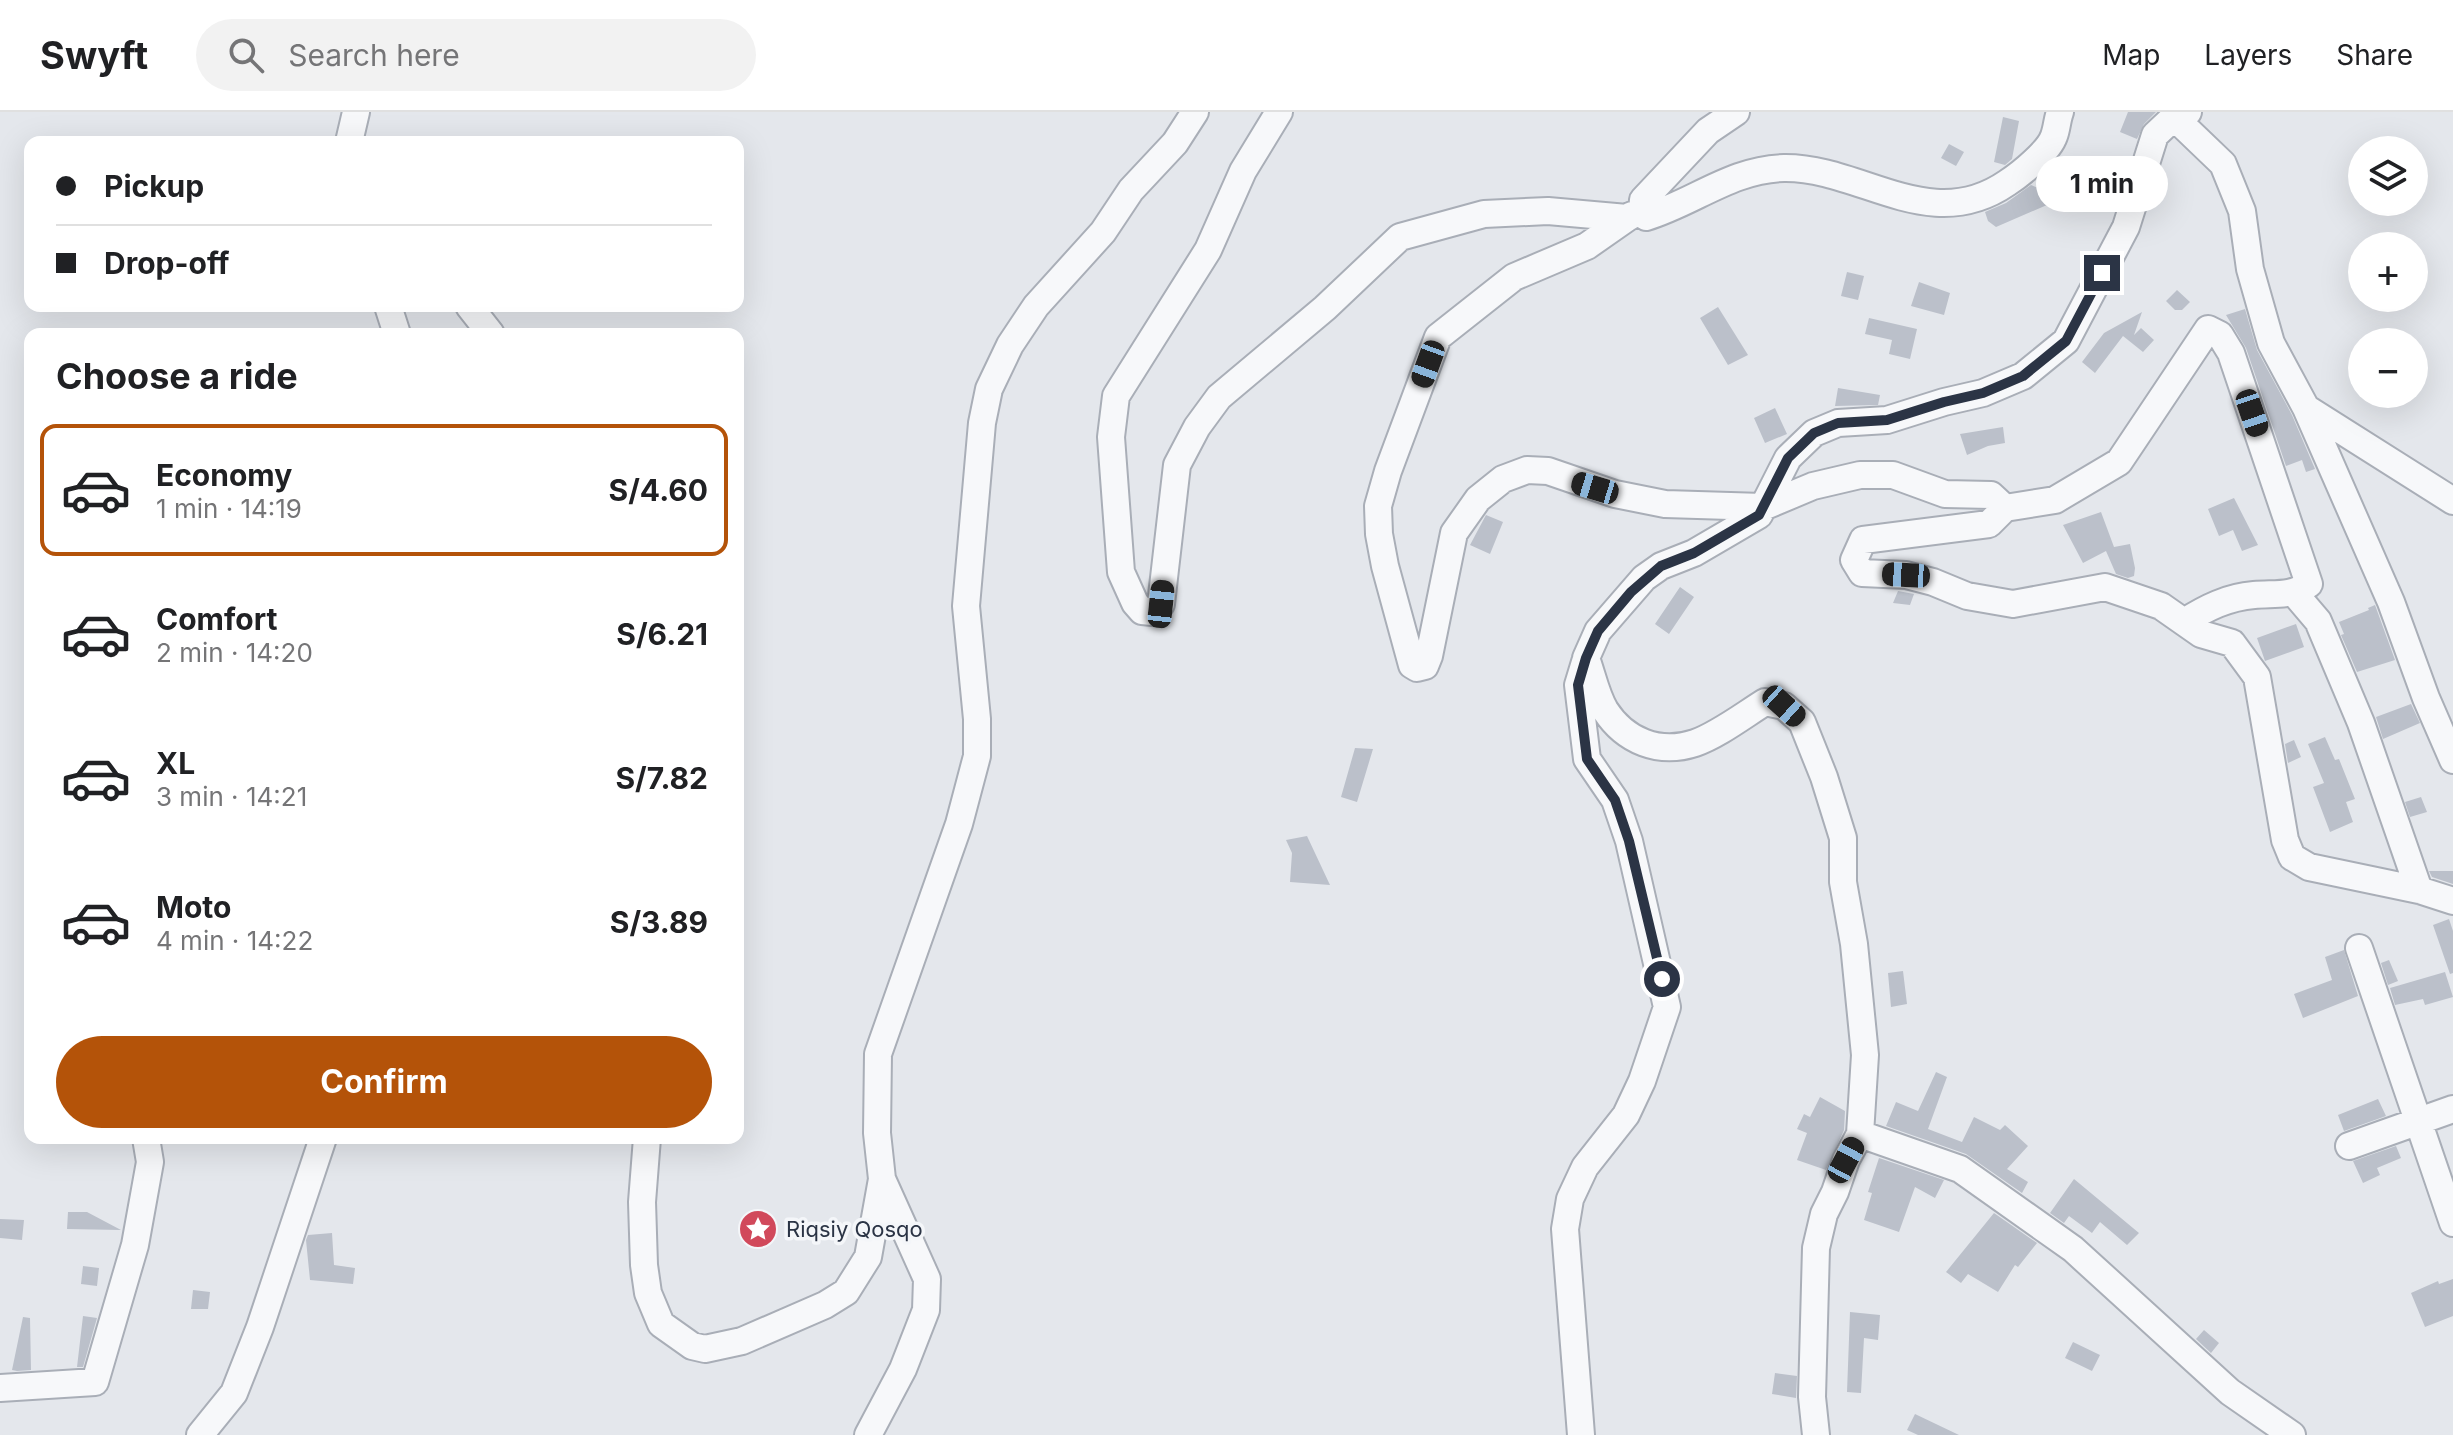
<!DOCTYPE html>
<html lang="en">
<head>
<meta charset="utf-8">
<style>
	:root { --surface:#fff; --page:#f2f2f2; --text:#202124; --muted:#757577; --line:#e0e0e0; --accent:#b45309 }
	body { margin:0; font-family:Inter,sans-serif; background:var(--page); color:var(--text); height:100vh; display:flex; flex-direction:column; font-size:30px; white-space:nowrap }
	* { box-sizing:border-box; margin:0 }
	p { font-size:26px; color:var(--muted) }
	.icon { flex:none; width:44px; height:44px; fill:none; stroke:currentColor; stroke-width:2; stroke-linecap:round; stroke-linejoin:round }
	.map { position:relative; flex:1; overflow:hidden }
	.details { position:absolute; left:24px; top:216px; width:720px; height:816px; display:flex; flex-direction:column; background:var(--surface); border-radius:16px; box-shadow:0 8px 32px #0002 }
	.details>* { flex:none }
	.banner { position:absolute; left:24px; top:24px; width:720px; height:176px; border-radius:16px; box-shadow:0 8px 32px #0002; display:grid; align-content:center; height:176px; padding:0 32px; background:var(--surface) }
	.fabs { position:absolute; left:2348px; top:24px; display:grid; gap:16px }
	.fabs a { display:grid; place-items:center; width:80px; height:80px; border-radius:50%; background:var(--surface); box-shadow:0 8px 32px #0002; font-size:40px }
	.end { position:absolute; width:36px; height:36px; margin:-18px; border:10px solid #2b3445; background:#fff; box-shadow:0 0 0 4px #fff }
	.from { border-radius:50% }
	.bubble { position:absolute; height:56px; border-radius:28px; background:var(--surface); box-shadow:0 8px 32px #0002; font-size:26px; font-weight:700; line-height:56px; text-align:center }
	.car { position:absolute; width:24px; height:48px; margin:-24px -12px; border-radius:10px; box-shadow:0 0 6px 2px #0007; background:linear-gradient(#222 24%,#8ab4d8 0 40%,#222 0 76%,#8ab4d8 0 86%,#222 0) }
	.banner b { display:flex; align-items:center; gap:28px; height:76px; font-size:30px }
	.banner b+b { border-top:2px solid var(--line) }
	.banner i { width:20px; height:20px; background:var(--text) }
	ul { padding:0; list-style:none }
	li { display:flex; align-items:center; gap:24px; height:132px; margin:0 16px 12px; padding:0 16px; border:4px solid transparent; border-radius:16px }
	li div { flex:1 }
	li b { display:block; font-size:30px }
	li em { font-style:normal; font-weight:700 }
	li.selected { border-color:var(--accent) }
	li>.icon { width:72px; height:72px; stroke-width:1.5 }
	h2 { padding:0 32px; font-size:36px; line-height:96px }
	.primary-button { display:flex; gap:16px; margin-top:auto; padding:16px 32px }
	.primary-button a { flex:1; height:92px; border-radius:48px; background:var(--accent); color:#fff; font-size:32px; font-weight:700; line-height:92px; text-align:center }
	header { display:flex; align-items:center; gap:48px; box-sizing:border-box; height:112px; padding:0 40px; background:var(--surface); border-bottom:2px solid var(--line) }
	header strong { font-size:38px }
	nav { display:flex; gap:44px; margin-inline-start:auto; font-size:28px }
	.search { width:560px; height:72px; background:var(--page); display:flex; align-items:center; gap:20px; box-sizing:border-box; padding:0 28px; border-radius:44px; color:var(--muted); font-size:30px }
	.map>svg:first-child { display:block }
	.building { fill:#bbc0ca }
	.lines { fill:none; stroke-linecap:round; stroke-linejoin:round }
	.minor-casing { stroke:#a9aeb7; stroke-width:30 }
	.minor { stroke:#f7f8fa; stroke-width:26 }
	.route { stroke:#2b3445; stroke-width:10 }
	.labels { text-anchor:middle; stroke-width:7; stroke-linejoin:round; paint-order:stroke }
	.poi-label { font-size:22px; fill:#2b3445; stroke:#f4f6f9; text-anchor:start }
</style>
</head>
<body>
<header>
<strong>Swyft</strong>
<div class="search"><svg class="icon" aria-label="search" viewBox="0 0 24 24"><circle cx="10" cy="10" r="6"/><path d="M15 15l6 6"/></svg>Search here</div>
<nav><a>Map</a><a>Layers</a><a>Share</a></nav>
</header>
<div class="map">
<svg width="2453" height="1323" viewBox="0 0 2453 1323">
	<rect width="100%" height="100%" fill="#e4e7ec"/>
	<path class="building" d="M2128,0H2156L2144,12L2137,27L2120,20Z
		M2003,5L2019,9L2012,47L2005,53L1994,50Z
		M1949,32L1964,40L1956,54L1941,46Z
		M2031,73L2063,86L1996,115L1988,109L1985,100L2006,91Z
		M1847,160L1864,164L1858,188L1841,184Z
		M1919,170L1950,181L1944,203L1911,194Z
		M2177,178L2190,190L2182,198H2175L2166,189Z
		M1718,195L1748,243L1728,253L1700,206Z
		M2245,197L2257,238L2292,303L2315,357L2306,360L2302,348L2286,354L2246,236L2226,203Z
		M2142,200L2134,223L2141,216L2154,228L2143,240L2123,224L2095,261L2082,250L2104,221Z
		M1869,206L1917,217L1910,247L1889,242L1892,228L1865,222Z
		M1838,276L1880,283L1878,293L1835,294Z
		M1775,296L1787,322L1765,331L1754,306Z
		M2003,315L2005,331L1988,334L1967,343L1960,322Z
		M2234,386L2258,433L2242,439L2233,418L2219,424L2208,397Z
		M2101,400L2114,435L2130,432L2135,456L2134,464L2128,466L2116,462L2106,439L2083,451L2063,413Z
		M1486,403L1503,410L1490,442L1470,433Z
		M1680,475L1694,485L1669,522L1655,512Z
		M1898,479L1914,482L1910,493L1893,491Z
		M2375,493L2395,548L2357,560L2341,523L2344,522L2339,510L2369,498L2368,496Z
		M2296,512L2304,535L2265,549L2257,526Z
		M2411,592L2420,611L2383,627L2376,605Z
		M2325,625L2335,648L2339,647L2355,687L2346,690L2353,710L2330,720L2313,675L2324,671L2308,632Z
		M2294,628L2301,645L2288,651L2285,632Z
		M1355,636L1373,637L1357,690L1341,685Z
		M2421,685L2427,700L2410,705L2405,690Z
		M1307,724L1330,773L1290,770L1292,741L1286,728Z
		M2429,759H2453V772L2432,765Z
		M2449,807L2453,819V861L2450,862L2433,813Z
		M2344,838L2358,884L2303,906L2294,882L2332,868L2325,845Z
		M2389,848L2398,869L2388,873L2381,851Z
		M1903,859L1907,892L1891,895L1888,861Z
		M2445,860L2453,885L2425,893L2423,887L2395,893L2390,876Z
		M1936,960L1947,965L1928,1017L1962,1030L1974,1005L2000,1018L2005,1013L2028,1034L2007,1057L2028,1070L2022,1081L1966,1042L1886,1014L1896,990L1918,999Z
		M1820,985L1845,999L1844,1018L1826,1058L1797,1048L1807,1021L1797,1017L1804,1002L1810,1005Z
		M2378,987L2386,1004L2344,1019L2338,1003Z
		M2396,1034L2401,1046L2377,1056L2380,1063L2363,1071L2353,1049Z
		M1879,1046L1944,1068L1935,1086L1915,1075L1899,1120L1864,1108L1872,1081L1868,1080Z
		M2074,1067L2139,1121L2127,1133L2100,1110L2092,1121L2069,1104L2064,1111L2050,1101Z
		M68,1100H87L121,1118L67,1117Z
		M1994,1101L2037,1131L2018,1155L2015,1153L1998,1180L1968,1162L1961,1171L1946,1160Z
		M0,1107L24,1108L22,1128L0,1126Z
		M332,1121L334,1153L355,1156L353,1172L310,1168L306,1128L308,1123Z
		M83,1154L99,1156L97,1174L81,1172Z
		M2453,1167V1204L2425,1215L2411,1181L2438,1169L2439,1172Z
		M193,1178L210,1180L208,1197H191Z
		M1850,1200L1880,1203L1878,1228L1864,1226L1861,1281L1847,1280Z
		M83,1204L97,1206L83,1255H77Z
		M23,1205L30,1206L31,1258L17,1259L12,1258Z
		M2204,1218L2219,1231L2211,1241L2196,1227Z
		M2073,1230L2100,1243L2092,1259L2065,1246Z
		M1775,1261L1797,1264L1796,1286L1772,1282Z
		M1915,1302L1959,1323H1918L1907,1318Z"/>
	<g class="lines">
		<g class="minor-casing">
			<path id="minor" d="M1279,0L1243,59L1208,138L1116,284L1111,325L1121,460L1135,491L1142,499L1152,500L1161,492L1177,353L1197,315L1219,285L1325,196L1400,125L1484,102L1548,99L1627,106L1632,103
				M1736,0L1708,19L1643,88L1642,98L1646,105C1693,91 1732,57 1784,56C1861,55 1930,124 2007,71C2021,62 2049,39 2054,24C2057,16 2057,8 2060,0
				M2174,5L2223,52L2242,99L2250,157L2271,231L2306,296L2453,389
				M349,30L356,0
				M1627,106L1587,134L1514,165L1438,225L1388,359L1378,394L1379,422L1385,454L1412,553L1417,556L1425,554L1429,544L1454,421L1478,387L1503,367L1527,358L1548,359L1615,382L1665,392L1763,395L1813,374L1860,363H1893L1945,382L1991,383L2005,396L1989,412L1863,428L1854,448L1862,461L1906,463L1933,470L1967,484L2013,492L2105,475L2161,494L2201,522L2232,531L2257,565L2285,728L2292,745L2309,755L2419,778L2453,789
				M388,194L397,222
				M469,194L491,222
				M2306,296L2391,490L2426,586L2453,648
				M2005,396L2055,388L2119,350L2208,217L2220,223L2231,241L2309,472C2291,485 2275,481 2254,483C2228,485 2206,496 2184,510
				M2295,482L2318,509L2361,611L2419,778
				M2359,836L2453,1111
				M1860,1022L1960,1057L2073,1137L2230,1280L2292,1323
				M647,1026L642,1090L644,1153L648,1181L661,1212L692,1234L705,1237L742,1229L825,1193L846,1180L868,1145L882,1067L877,1021L878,942L959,712L977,644V607L966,494L982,311L989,277L1010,233L1036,194L1103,120L1131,78L1175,31L1195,0
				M2349,1034L2453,997
				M0,1276L95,1270L135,1133L150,1050L146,1026
				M200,1323L234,1281L260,1215L323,1026
				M868,1323L903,1257L926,1198L927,1167L882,1067
				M1581,1323L1565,1117L1570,1087L1585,1055L1626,1003L1642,969L1667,895L1629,729L1615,688L1587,647L1578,573L1585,550
				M1816,1323L1812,1285L1816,1136L1824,1102L1835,1080L1846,1048L1860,1022L1865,943L1854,832L1843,770V726L1824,665L1802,610L1784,594L1765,590C1744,603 1718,623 1695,631C1659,643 1625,629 1605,598C1596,583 1592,562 1586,546L1598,519L1644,466L1661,454L1694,441L1759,403L1788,346L1814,321L1838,311L1887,308L1944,290L1983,281L2023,264L2066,229L2126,115L2155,23L2174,5L2188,0"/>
		</g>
		<use href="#minor" class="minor"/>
	</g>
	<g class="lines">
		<path class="route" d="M1662,867L1629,729L1615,688L1587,647L1578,573L1586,546L1598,519L1631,480L1661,454L1694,441L1759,403L1788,346L1814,321L1838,311L1887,308L1944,290L1983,281L2023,264L2066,229L2102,161"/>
	</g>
	<defs>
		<g id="sight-disc" transform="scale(2)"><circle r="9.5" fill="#d1495b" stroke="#f4f6f9"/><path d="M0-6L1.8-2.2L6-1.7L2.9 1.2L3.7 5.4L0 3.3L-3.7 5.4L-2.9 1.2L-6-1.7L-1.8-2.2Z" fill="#fff"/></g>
	</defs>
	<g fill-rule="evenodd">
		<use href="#sight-disc" x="758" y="1117"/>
	</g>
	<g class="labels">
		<g class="poi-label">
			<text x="786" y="1125">Riqsiy Qosqo</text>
		</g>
	</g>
</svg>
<div class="fabs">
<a><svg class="icon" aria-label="layers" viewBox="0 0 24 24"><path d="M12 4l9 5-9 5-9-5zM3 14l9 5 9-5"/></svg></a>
<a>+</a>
<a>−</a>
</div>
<i class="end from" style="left:1662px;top:867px"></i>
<i class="end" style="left:2102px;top:161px"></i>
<div class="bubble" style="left:2036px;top:44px;width:132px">1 min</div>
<i class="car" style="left:1428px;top:252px;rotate:200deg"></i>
<i class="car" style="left:2252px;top:301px;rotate:161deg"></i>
<i class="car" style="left:1595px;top:376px;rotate:287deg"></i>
<i class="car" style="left:1906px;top:463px;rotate:273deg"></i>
<i class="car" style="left:1161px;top:492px;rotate:6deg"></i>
<i class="car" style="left:1784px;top:594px;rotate:132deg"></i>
<i class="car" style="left:1846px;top:1048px;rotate:28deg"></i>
<div class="banner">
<b><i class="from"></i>Pickup</b>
<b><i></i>Drop-off</b>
</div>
<section class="details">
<h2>Choose a ride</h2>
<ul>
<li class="selected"><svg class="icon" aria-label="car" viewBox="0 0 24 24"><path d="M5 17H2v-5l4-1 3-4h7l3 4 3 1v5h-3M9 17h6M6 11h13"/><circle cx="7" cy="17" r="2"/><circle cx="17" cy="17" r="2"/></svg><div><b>Economy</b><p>1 min · 14:19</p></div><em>S/4.60</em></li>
<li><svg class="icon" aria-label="car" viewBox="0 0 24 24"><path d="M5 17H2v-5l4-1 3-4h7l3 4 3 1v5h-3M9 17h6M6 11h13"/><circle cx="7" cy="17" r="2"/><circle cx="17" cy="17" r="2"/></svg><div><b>Comfort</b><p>2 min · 14:20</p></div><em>S/6.21</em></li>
<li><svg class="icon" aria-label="car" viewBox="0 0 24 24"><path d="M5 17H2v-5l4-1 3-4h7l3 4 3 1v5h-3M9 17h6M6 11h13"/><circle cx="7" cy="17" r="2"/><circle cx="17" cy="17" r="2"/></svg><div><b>XL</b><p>3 min · 14:21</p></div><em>S/7.82</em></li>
<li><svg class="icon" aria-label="car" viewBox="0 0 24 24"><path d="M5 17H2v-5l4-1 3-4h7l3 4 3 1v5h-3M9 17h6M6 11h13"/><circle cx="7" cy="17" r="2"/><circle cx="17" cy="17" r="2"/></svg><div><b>Moto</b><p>4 min · 14:22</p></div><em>S/3.89</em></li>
</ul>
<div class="primary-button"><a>Confirm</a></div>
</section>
</div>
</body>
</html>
